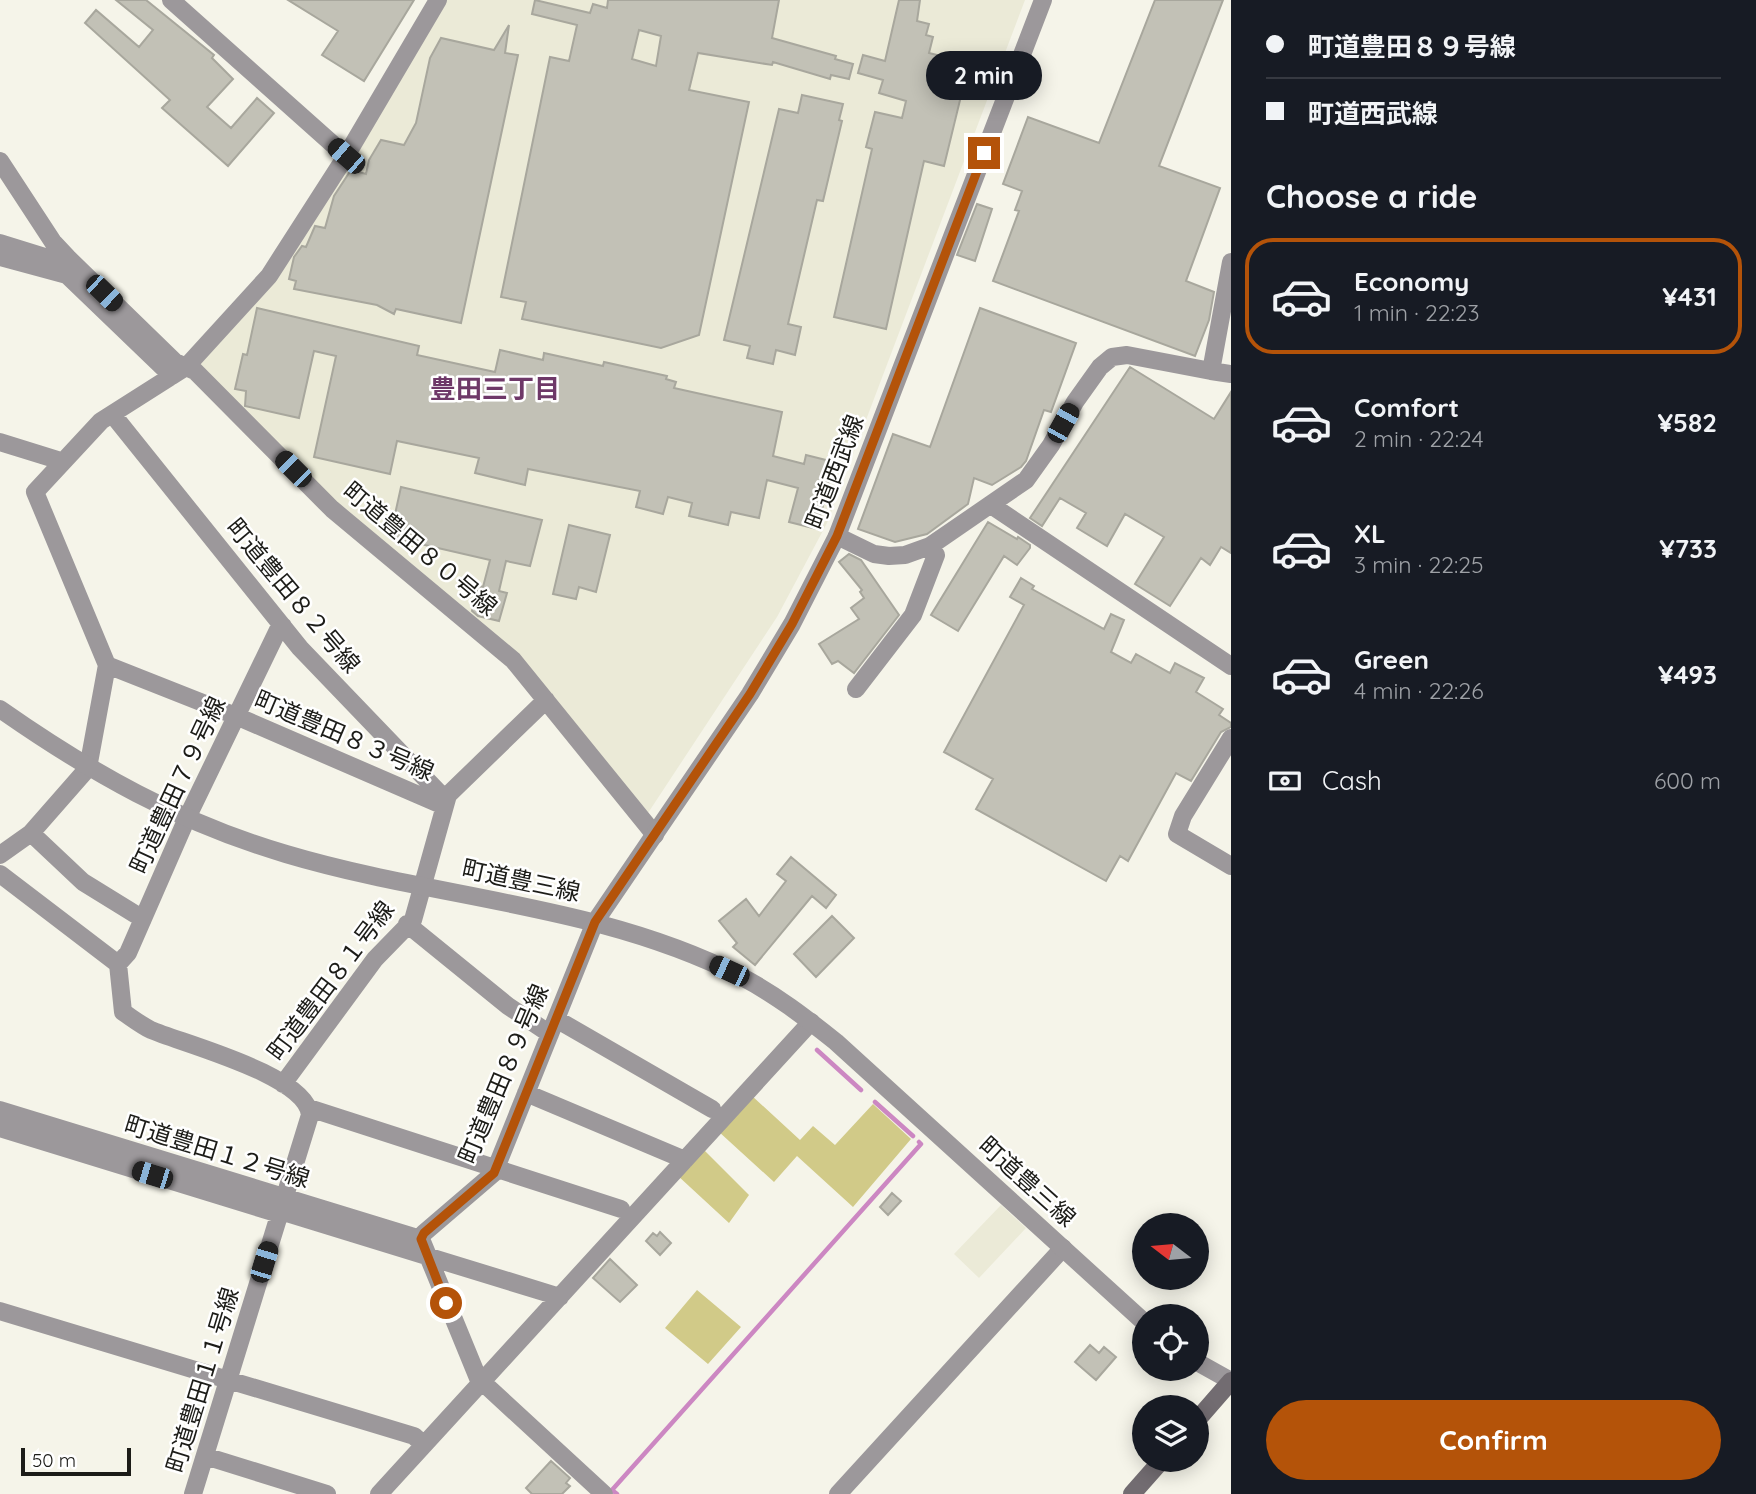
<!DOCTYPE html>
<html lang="en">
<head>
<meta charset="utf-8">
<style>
	:root { --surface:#171b24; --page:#242831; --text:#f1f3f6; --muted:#9ea1a6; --line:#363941; --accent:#b45309 }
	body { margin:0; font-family:Quicksand,"Noto Sans JP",sans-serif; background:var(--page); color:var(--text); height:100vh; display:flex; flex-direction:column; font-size:26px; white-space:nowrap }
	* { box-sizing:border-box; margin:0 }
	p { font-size:23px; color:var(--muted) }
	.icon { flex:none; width:38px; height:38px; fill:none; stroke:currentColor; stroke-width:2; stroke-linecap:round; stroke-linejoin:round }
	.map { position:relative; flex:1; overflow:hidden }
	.panel { display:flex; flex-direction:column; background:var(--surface); width:525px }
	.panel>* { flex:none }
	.guide { display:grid; align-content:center; height:154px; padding:0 35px; background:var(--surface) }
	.needle { width:46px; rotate:286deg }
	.tools { position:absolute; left:1132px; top:1213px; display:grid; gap:14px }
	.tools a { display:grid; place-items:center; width:77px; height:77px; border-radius:50%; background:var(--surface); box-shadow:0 4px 18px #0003; font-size:35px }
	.scale { position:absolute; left:21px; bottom:18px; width:110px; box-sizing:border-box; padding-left:7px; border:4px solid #1c1c18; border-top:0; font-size:19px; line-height:24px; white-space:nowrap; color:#1c1c18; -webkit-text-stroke:5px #fff; paint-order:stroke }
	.end { position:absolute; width:32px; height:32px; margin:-16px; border:9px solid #b45309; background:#fff; box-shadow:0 0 0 4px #fff }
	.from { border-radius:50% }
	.bubble { position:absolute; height:49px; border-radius:24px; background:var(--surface); box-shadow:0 4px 18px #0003; font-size:23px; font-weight:800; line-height:49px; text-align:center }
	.car { position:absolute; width:21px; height:42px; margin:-21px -10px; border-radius:9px; box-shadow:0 0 5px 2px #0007; background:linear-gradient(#222 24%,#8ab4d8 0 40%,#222 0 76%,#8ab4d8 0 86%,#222 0) }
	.guide b { display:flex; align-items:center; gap:24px; height:66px; font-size:26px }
	.guide b+b { border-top:2px solid var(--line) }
	.guide i { width:18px; height:18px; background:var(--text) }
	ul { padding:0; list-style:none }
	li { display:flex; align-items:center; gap:21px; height:116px; margin:0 14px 10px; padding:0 21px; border:4px solid transparent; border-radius:28px }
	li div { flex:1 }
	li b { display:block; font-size:26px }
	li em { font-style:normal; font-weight:800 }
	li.selected { border-color:var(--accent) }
	li>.icon { width:63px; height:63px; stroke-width:1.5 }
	h2 { padding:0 35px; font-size:32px; line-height:84px }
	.pay { display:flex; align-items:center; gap:18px; height:77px; padding:0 35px; font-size:26px }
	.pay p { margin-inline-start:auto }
	.button { display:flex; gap:14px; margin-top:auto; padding:14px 35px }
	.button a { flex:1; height:80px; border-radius:42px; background:var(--accent); color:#fff; font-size:28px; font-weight:800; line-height:80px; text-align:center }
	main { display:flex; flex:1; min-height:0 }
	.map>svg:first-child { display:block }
	.built { fill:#ebead7 }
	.green { fill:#d1ca88 }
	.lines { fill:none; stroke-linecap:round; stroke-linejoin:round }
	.stream { stroke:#cc87c2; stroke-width:4.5 }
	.building { fill:#c2c1b6; stroke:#a8a79d; stroke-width:2; fill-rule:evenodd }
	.minor { stroke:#9c989b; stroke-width:18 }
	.tertiary { stroke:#9c989b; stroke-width:18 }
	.secondary { stroke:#726c71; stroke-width:18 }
	.route { stroke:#b45309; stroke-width:9 }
	.labels { text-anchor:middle; stroke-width:5; stroke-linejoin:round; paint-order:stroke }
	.street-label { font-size:24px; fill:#1c1c18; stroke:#fff }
	.neighbourhood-label { font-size:26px; font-weight:bold; fill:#6e3868; stroke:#fff }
</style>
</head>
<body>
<main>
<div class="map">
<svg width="1231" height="1494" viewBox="0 0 1231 1494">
	<rect width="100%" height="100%" fill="#f5f4e9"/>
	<path class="built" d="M446,0H1025L827,523L777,617L648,813L521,659L339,505L198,366Z
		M1001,1205L1026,1228L979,1278L954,1254Z"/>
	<path class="green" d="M751,1095L800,1140L813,1126L835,1145L873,1104L911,1139L853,1207L797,1156L774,1182L718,1131Z
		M702,1148L749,1195L729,1223L677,1175Z
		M697,1290L741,1327L708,1364L665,1328Z"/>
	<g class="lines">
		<path class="stream" d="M817,1050L861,1090
			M875,1102L913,1136
			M617,1494L612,1490L921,1144L919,1142"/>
	</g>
	<path class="building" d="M116,0H146L214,55L212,58L233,79L207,107L231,128L257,98L274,113L228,166L162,108L170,100L85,23L96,10L139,47L153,30Z
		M288,0H414L364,81L322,55L338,31Z
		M535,0L590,13L593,4L607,8L608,0H779L772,38L836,56L835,59L853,64L849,79L831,75L830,79L773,62L772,65L698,53L689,90L749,102L699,335L661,348L522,319L526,302L501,297L550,57L569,61L577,25L532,14ZM639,30L661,36L656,66L632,59Z
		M899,0H920L917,21L929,24L926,35L933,37L929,53L969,63L944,166L924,161L886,329L834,317L872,149L866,147L875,112L902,118L906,101L879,93L883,80L858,73L863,55L885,61Z
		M1155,0H1223L1159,166L1220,188L1186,281L1214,292L1209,320L1195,356L993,281L1019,211L1015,210L1022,191L1003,184L1028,117L1099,143Z
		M509,25L505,53L518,55L461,323L396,309L394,314L377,305L294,289L296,281L289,279L294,257L302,246L306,247L315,226L325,228L334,196L351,170L366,174L369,160L381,140L404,145L416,123L430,58L441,38L494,50Z
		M802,95L843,104L839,120L842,121L823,201L817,200L788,324L801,327L795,355L776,350L773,364L747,358L750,346L724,340L779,109L798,113Z
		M977,204L992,209L975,261L957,255Z
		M257,308L419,346L417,355L495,372L500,350L543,360L544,353L603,366L604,362L667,376L666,379L676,382L674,388L782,412L773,456L804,464L806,455L834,462L817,529L789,522L798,488L767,480L759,518L731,512L728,525L689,516L692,503L668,497L663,514L636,507L640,491L528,469L525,485L475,473L479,458L397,441L390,474L314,457L336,356L314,351L299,418L245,406L246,391L235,389L243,354L247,355Z
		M980,308L1076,343L1051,412L1044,410L1026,461L1021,467L992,485L974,478L968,504L927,534L895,542L858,529L893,434L930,447Z
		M1130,367L1214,419L1231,392V553L1221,547L1210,565L1201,558L1170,606L1135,584L1164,537L1125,514L1107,546L1077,528L1086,513L1060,498L1042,526L1030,518Z
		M401,487L542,520L530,566L506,561L499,591L507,593L499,621L478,616L472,611L479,586L483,587L490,560L390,537Z
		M988,522L1017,539L1018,537L1030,545V548L1017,565L1004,556L958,631L931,615Z
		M569,525L610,535L596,592L579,587L576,599L553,594Z
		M849,554L861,560L899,615L854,673L838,661L832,664L819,644L859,619L851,608L864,598L860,592L862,590L839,562Z
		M1021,578L1034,586L1032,589L1104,629L1111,614L1124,620L1111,652L1131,663L1136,654L1170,673L1175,663L1204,678L1196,692L1223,709L1219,715L1231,723V727L1221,732L1191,781L1176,773L1128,861L1120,856L1106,881L976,809L993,779L944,752L1024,605L1010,597Z
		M791,857L836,895L826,908L812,896L755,965L733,947L737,943L719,921L746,899L759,916L786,881L777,874Z
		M832,916L854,938L816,977L794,954Z
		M892,1193L901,1201L888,1215L880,1207Z
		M660,1232L671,1243L660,1255L646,1241L653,1233L657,1236Z
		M610,1259L637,1285L620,1302L593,1278Z
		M1090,1345L1099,1353L1104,1347L1116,1357L1096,1380L1075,1362Z
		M551,1461L570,1478L566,1483L570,1486L562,1494H532L526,1488Z"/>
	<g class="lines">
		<path class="minor" d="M346,156L438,0
			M0,161L53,242L68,258L175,362L195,371L332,509L513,660L655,835
			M0,243L58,261L68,258
			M0,257L67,275L172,376
			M1211,371L1231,374
			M113,415L300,648L446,800
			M0,442L61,461
			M991,505L1231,666
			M837,536L874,554L889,556L905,555L930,546L1026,480L1051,445L1075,402L1100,367L1112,357L1127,355L1211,371L1231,262
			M107,665L236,716L444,806
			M856,689L913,615L936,555L930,546
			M1231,738L1183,816L1177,834L1231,866
			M31,833L83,882L143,919
			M0,855L31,833L88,768L107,665L35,492L101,421L186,367L269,276L346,156L171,0
			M0,874L118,964L123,1012C132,1018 141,1025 151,1030C184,1044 306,1075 310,1115L193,1494
			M595,922L494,1173L424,1233L421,1239L478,1378L604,1494
			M407,924L508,1006L550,1034
			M118,964L128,953L187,818L278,630L283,626
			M556,1019L712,1109
			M283,1084L375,959L413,920L448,795L546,700
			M526,1093L685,1160
			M309,1108L621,1209
			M0,1110L421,1239
			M0,1128L279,1214
			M280,1211L560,1297
			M0,1311L414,1436L424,1445
			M205,1456L327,1494
			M379,1494L811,1022
			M838,1494L1063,1248"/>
		<path class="tertiary" d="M0,709C90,772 180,823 286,854C437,899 599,904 740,976C775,994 806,1018 836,1042L1144,1322
			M595,922L750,694L792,624L837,536L1043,0
			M1197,1362L1231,1381"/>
		<path class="secondary" d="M1197,1420L1231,1381
			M1132,1494L1162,1460"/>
	</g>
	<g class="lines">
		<path class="route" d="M446,1303L421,1239L424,1233L494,1173L595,922L750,694L792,624L837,536L984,153"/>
	</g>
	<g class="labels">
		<g class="street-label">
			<text transform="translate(835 472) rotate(-69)" y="8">町道西武線</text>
			<text transform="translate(420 549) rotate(40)" y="8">町道豊田８０号線</text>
			<text transform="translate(293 596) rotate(50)" y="8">町道豊田８２号線</text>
			<text transform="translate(344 736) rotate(23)" y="8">町道豊田８３号線</text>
			<text transform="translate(178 785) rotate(-65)" y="8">町道豊田７９号線</text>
			<text transform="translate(521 881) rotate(12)" y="8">町道豊三線</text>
			<text transform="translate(331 981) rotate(-53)" y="8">町道豊田８１号線</text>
			<text transform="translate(504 1074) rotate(-67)" y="8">町道豊田８９号線</text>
			<text transform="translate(217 1152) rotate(17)" y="8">町道豊田１２号線</text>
			<text transform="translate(1027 1182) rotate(42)" y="8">町道豊三線</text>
			<text transform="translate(203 1380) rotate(-73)" y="8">町道豊田１１号線</text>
		</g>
		<g class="neighbourhood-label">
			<text x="495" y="398">豊田三丁目</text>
		</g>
	</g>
</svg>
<div class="tools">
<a><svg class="needle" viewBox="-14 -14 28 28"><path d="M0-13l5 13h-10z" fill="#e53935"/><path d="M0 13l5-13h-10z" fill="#9ea1a6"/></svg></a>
<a><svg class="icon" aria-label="locate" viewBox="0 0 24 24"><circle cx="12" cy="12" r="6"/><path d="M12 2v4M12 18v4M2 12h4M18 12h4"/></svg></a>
<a><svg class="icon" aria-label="layers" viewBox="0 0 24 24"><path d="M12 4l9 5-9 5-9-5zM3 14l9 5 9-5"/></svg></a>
</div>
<div class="scale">50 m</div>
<i class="end from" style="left:446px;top:1303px"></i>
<i class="end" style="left:984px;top:153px"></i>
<div class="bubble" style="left:926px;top:51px;width:116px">2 min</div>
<i class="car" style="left:346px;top:156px;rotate:311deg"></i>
<i class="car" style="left:104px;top:293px;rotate:134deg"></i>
<i class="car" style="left:1063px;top:423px;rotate:29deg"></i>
<i class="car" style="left:293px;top:469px;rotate:315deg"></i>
<i class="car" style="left:729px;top:971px;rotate:295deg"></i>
<i class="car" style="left:152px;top:1175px;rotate:287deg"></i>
<i class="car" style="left:264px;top:1262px;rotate:17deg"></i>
</div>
<section class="panel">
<div class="guide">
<b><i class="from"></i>町道豊田８９号線</b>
<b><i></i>町道西武線</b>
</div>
<h2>Choose a ride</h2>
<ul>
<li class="selected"><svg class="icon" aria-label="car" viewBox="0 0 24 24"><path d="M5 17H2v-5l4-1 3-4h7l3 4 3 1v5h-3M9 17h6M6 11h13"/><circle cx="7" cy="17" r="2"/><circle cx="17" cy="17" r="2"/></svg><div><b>Economy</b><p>1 min · 22:23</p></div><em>¥431</em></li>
<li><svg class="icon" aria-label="car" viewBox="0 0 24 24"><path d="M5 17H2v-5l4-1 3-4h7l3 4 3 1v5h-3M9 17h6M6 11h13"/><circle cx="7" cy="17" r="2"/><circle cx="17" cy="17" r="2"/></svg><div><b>Comfort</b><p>2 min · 22:24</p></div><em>¥582</em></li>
<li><svg class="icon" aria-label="car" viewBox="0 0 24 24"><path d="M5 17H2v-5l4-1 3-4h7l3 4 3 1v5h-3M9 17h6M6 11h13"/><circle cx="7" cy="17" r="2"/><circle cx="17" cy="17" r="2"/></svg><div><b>XL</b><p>3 min · 22:25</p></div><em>¥733</em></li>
<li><svg class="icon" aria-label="car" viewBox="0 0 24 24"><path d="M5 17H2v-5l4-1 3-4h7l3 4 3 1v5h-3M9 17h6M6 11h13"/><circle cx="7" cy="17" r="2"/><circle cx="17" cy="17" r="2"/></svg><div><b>Green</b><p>4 min · 22:26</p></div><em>¥493</em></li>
</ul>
<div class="pay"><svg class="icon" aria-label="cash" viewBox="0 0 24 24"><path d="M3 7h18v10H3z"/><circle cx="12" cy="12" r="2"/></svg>Cash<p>600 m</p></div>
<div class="button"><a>Confirm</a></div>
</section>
</main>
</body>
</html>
